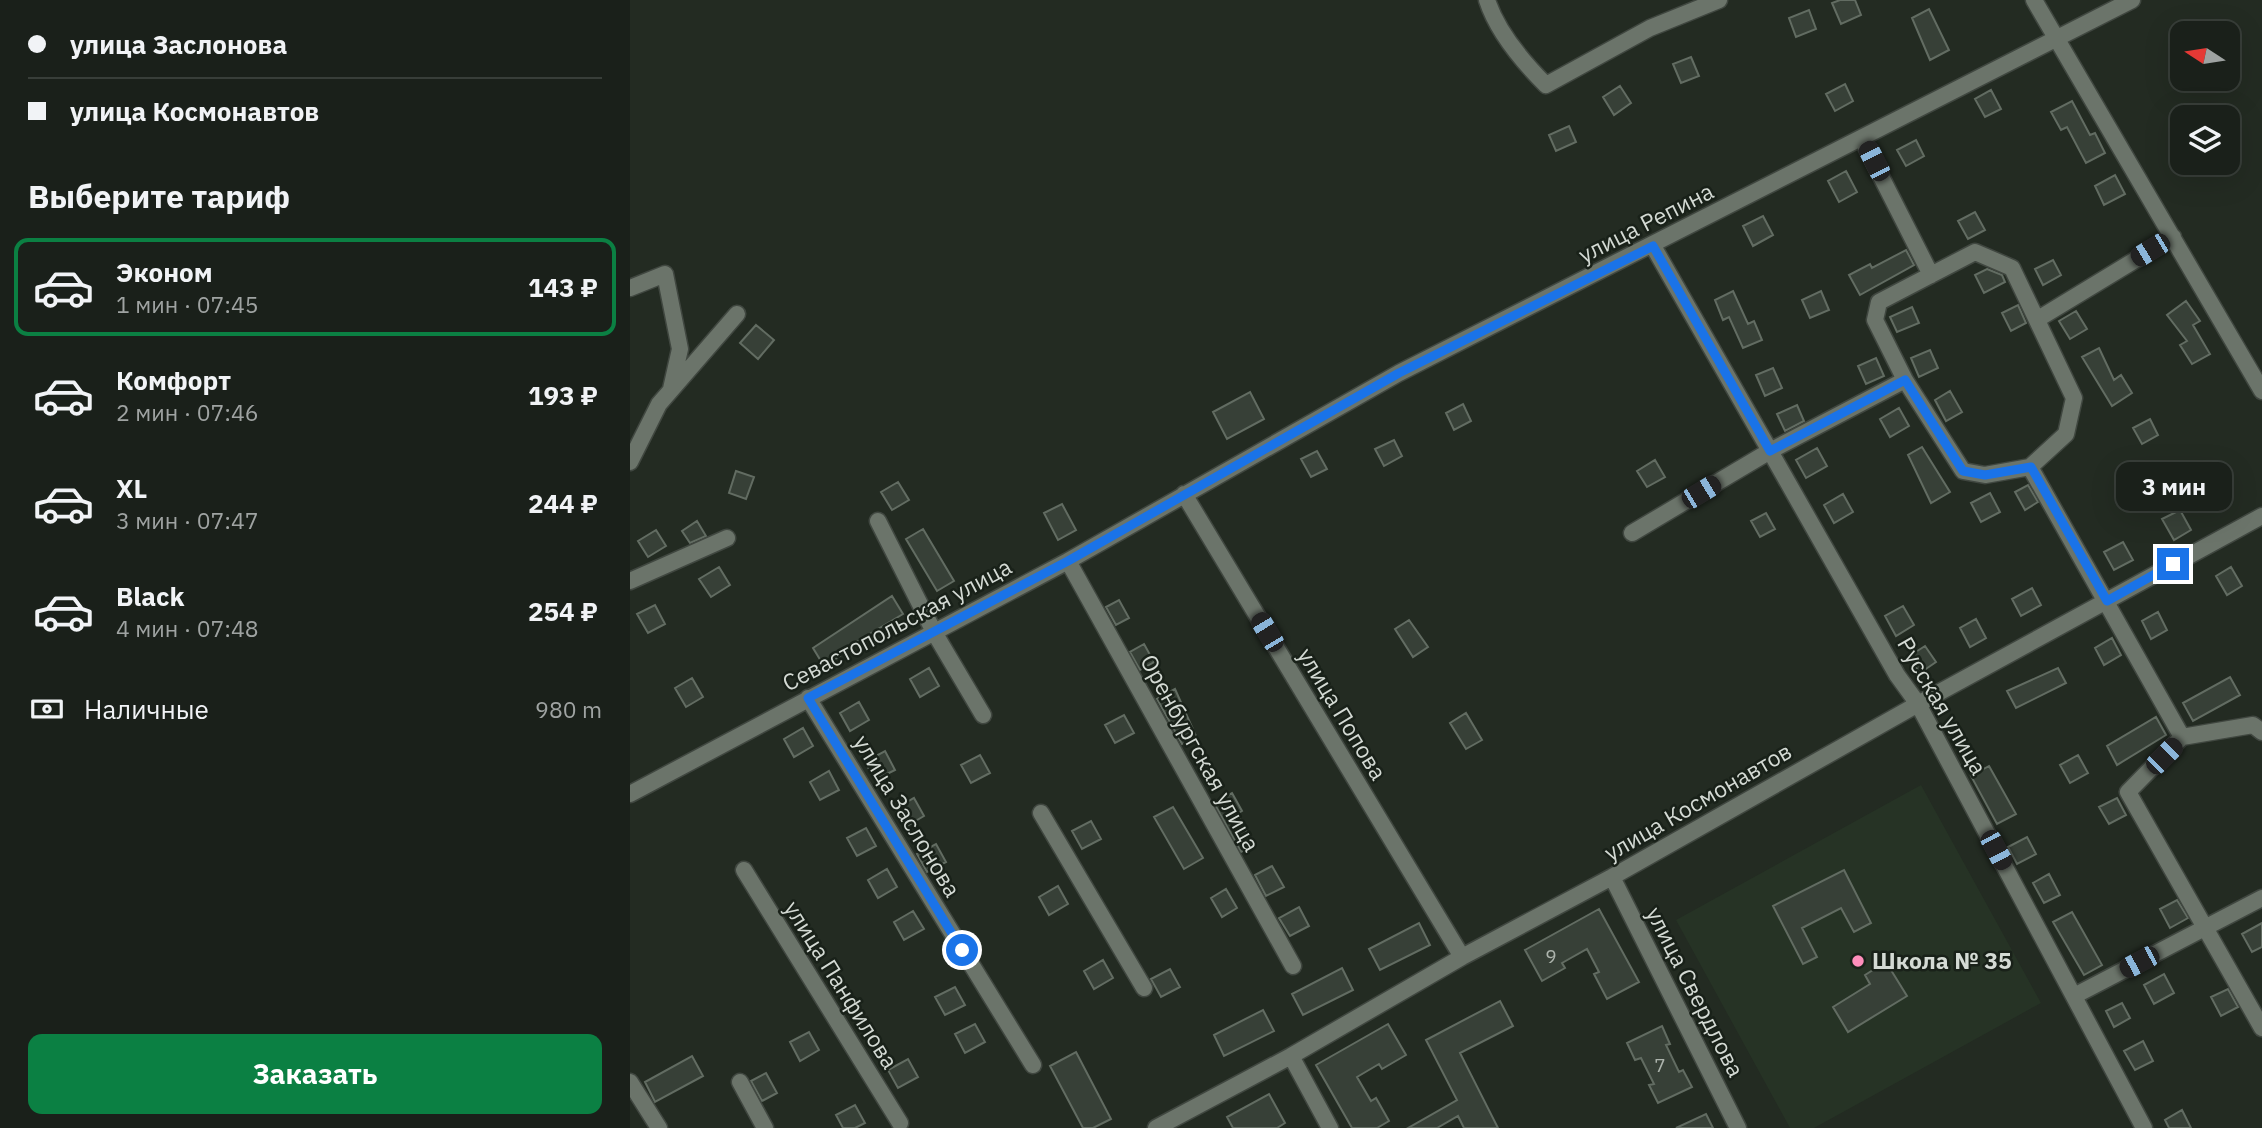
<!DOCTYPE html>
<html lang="ru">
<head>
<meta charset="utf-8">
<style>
	:root { --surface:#1a201a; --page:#272d27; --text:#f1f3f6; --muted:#9fa3a2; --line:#383e39; --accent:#0b8043 }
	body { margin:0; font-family:"IBM Plex Sans",sans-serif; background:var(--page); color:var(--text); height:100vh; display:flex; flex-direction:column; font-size:26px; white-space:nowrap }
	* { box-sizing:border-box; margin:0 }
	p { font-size:23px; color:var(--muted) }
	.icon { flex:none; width:38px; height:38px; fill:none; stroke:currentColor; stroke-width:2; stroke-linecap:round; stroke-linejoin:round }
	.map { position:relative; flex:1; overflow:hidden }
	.panel { display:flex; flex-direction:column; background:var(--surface); width:630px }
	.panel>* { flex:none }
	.hud { display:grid; align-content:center; height:154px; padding:0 28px; background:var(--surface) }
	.needle { width:46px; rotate:282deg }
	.tools { position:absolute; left:1540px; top:21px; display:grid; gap:14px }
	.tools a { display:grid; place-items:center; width:70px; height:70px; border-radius:14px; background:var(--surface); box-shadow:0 7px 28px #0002,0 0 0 2px var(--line); font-size:35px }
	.end { position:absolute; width:32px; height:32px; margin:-16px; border:9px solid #1a73e8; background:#fff; box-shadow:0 0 0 4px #fff }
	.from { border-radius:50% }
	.bubble { position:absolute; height:49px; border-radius:14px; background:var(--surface); box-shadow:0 7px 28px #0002,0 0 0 2px var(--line); font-size:23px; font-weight:700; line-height:49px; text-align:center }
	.car { position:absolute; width:21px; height:42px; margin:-21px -10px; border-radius:9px; box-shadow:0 0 5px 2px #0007; background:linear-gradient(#222 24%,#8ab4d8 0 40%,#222 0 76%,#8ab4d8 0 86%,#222 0) }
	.hud b { display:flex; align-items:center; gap:24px; height:66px; font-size:26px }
	.hud b+b { border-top:2px solid var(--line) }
	.hud i { width:18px; height:18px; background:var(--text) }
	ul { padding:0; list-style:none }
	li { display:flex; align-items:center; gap:21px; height:98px; margin:0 14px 10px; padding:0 14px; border:4px solid transparent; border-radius:14px }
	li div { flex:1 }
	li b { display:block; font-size:26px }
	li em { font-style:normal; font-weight:700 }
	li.current { border-color:var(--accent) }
	li>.icon { width:63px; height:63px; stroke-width:1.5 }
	h2 { padding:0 28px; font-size:32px; line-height:84px }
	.pay { display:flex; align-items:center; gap:18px; height:77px; padding:0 28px; font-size:26px }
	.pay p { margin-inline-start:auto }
	.button { display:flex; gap:14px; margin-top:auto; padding:14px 28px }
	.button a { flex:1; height:80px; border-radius:14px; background:var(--accent); color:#fff; font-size:28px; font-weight:700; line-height:80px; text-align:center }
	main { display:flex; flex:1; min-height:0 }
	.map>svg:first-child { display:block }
	.built { fill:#263325 }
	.building { fill:#374037; stroke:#626c62; stroke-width:2 }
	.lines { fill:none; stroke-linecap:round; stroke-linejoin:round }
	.minor-casing { stroke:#404740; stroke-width:19 }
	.minor { stroke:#6b746a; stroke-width:16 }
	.route { stroke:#1a73e8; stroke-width:9 }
	.poi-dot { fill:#fe8ebb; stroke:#192119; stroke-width:2.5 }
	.labels { text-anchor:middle; stroke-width:5; stroke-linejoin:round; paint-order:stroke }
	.number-label { font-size:19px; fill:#adb4ad }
	.street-label { font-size:23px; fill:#d4dad4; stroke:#192119 }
	.poi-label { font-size:23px; font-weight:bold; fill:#d4dad4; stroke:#192119; text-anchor:start }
</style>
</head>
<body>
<main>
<section class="panel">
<div class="hud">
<b><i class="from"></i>улица Заслонова</b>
<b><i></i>улица Космонавтов</b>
</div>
<h2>Выберите тариф</h2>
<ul>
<li class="current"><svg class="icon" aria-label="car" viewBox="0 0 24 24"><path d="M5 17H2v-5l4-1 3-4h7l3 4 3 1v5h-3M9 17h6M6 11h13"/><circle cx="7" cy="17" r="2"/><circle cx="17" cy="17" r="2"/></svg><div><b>Эконом</b><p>1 мин · 07:45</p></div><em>143 ₽</em></li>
<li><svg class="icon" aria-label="car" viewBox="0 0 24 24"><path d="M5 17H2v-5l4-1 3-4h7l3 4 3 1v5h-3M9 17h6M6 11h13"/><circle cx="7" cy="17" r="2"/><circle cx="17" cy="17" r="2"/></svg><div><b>Комфорт</b><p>2 мин · 07:46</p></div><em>193 ₽</em></li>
<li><svg class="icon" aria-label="car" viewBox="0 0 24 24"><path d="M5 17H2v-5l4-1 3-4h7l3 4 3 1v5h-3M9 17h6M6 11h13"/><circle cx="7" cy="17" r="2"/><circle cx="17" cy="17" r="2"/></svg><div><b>XL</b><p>3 мин · 07:47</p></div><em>244 ₽</em></li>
<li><svg class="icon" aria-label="car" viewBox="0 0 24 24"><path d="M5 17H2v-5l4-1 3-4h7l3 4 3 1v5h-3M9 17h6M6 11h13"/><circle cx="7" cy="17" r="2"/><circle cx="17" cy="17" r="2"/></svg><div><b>Black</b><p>4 мин · 07:48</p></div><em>254 ₽</em></li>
</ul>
<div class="pay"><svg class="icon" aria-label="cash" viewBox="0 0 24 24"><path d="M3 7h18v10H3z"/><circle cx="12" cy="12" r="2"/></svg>Наличные<p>980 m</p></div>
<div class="button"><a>Заказать</a></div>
</section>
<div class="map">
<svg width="1632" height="1128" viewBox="0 0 1632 1128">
	<rect width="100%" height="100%" fill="#232b22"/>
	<path class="built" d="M1291,785L1411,1003L1184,1128H1160L1046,920Z"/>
	<path class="building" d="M1210,0H1225L1231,15L1211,24L1202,3Z
		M1299,9L1319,50L1300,60L1282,18Z
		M1179,10L1186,29L1166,37L1159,18Z
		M1061,57L1069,76L1051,83L1043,64Z
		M1215,84L1223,101L1205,111L1196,94Z
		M990,86L1001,103L984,115L973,97Z
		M1361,90L1371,109L1355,117L1345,99Z
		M1442,101L1460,135L1465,133L1475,153L1456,163L1437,127L1431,130L1421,112Z
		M939,126L946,142L926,151L919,135Z
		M1286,140L1294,156L1276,166L1267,150Z
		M1216,171L1227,192L1209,202L1198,181Z
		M1485,175L1495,194L1474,205L1465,186Z
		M1345,212L1355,230L1338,239L1328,221Z
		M1133,216L1143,235L1123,246L1113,226Z
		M1276,250L1284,265L1230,295L1219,275L1240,264L1242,268Z
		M1423,260L1431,275L1413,285L1405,269Z
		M1357,269L1372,275L1375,282L1354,293L1345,275Z
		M1103,291L1118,324L1124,321L1132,340L1113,348L1099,317L1093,320L1085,300Z
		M1191,291L1199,310L1180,318L1172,300Z
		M1556,301L1570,321L1563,325L1580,354L1562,364L1550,345L1557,341L1537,315Z
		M1388,305L1396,323L1381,331L1372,313Z
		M1282,307L1289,323L1267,332L1260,317Z
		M1446,311L1457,329L1440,339L1429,321Z
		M126,325L144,340L128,359L110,343Z
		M1469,348L1484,380L1491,375L1502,393L1482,406L1452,357Z
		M1300,350L1308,368L1289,377L1281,358Z
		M1246,358L1254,376L1236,384L1228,366Z
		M1143,368L1152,388L1135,396L1126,375Z
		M1320,391L1332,412L1316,421L1305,400Z
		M620,392L634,419L597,439L583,412Z
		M833,404L841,421L824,430L816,413Z
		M1167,405L1174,421L1155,431L1147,414Z
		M1269,408L1279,426L1260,437L1250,419Z
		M1520,419L1528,435L1512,444L1503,428Z
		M764,440L772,456L754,466L745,449Z
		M1292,447L1320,492L1301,503L1278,455Z
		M1187,448L1197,466L1176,478L1166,460Z
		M687,451L697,469L681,477L671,459Z
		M1025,460L1035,477L1017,487L1007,471Z
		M106,471L124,477L116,499L99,493Z
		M268,482L279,500L262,510L251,492Z
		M1398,485L1408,502L1395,510L1385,492Z
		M1360,493L1370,512L1351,522L1341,503Z
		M1213,494L1223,512L1204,523L1194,505Z
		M432,504L446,530L428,540L414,513Z
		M1550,510L1561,530L1544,540L1532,519Z
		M1136,513L1145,529L1130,537L1121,521Z
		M67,521L76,536L60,543L52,531Z
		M293,529L324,581L307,591L276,539Z
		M26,530L36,546L18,557L8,541Z
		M1493,542L1503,560L1484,570L1474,552Z
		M89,567L100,585L81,597L69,579Z
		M1601,567L1612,586L1597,595L1586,576Z
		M1402,588L1411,605L1391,616L1382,599Z
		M262,596L273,614L208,653L210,656L194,666L183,648Z
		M489,600L499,618L486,625L476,607Z
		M25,605L35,624L18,633L7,614Z
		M1273,606L1284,625L1266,636L1255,616Z
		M1528,612L1537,630L1521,639L1512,621Z
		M1346,619L1356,638L1340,647L1330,628Z
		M779,620L798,647L783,657L765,629Z
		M1482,638L1491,655L1474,665L1465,648Z
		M514,644L524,662L510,670L500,652Z
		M1295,646L1306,662L1290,673L1278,657Z
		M299,668L309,686L290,697L280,679Z
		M1428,668L1436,683L1386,708L1377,691Z
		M1600,677L1610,695L1563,721L1553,703Z
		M62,678L73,697L56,707L45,688Z
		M545,689L566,736L552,744L527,699Z
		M229,702L239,720L220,731L210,713Z
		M836,713L852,740L836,749L820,723Z
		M494,715L504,733L485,743L475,725Z
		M1526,717L1536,735L1487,765L1477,746Z
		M173,728L183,746L164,757L154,739Z
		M255,751L265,770L245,780L235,762Z
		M350,755L360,773L341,783L331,765Z
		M1448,755L1458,773L1440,783L1430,765Z
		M1359,766L1386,814L1367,824L1341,776Z
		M199,771L209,790L190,800L180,782Z
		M602,793L612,811L607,814L624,845L611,852L584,803Z
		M284,798L294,816L275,827L265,809Z
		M1487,798L1496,815L1479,824L1469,807Z
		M543,807L573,858L554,869L524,817Z
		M461,821L471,839L452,849L442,831Z
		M236,828L246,846L227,856L217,838Z
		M1397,837L1406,854L1387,864L1378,847Z
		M306,844L316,862L297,872L287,854Z
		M642,866L654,887L636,896L625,875Z
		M257,869L267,887L248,898L238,880Z
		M1214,870L1241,923L1224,932L1211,908L1172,928L1187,957L1173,964L1143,906Z
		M1419,874L1430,895L1414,903L1403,883Z
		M428,886L438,904L419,915L409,897Z
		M596,889L607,908L592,917L581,898Z
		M1547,900L1558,918L1540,928L1530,909Z
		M669,907L679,926L660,936L649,918Z
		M969,909L1009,982L977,999L964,974L969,972L957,949L932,963L935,968L912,981L895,950Z
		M283,911L294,929L274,940L264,922Z
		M1442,912L1472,965L1454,975L1423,922Z
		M789,923L800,945L750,970L739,949Z
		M1632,923V947L1622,952L1612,934Z
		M473,960L483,978L464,989L454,971Z
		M1256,962L1277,996L1218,1032L1203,1007L1240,984L1235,975Z
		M712,968L723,990L673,1015L662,994Z
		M540,969L550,987L531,997L521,979Z
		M1534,974L1544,993L1524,1004L1514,985Z
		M325,987L335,1005L315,1015L305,997Z
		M1598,989L1608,1007L1591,1016L1581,997Z
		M870,1001L883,1026L830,1053L868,1128H834L828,1116L807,1128H778L827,1100L796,1040Z
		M1492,1003L1500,1018L1484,1027L1476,1011Z
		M633,1010L644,1031L594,1056L584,1035Z
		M345,1024L355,1042L335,1053L325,1034Z
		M758,1024L776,1055L752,1069L749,1064L727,1077L741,1101L746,1098L759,1121L747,1128H722L686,1065Z
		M1032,1026L1040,1044L1036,1045L1049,1072L1053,1070L1062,1087L1028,1103L1019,1085L1024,1084L1011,1058L1005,1060L997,1043Z
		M179,1032L189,1050L170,1061L160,1042Z
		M1513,1041L1523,1061L1505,1070L1494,1051Z
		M446,1052L481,1119L463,1128H453L420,1066Z
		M62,1056L73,1076L25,1102L15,1082Z
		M278,1059L288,1077L268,1088L258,1070Z
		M136,1073L147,1093L132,1101L121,1081Z
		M639,1094L655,1123L647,1128H603L597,1117Z
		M225,1105L235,1123L225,1128H213L206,1115Z
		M1552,1110L1561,1128H1539L1535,1120Z
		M1076,1114L1083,1128H1046Z"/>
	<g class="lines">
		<g class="minor-casing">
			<path id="minor" d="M857,0C867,31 893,62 916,85L1020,28L1089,0
				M1404,0L1632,391
				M1232,139L1301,275
				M1023,246L1140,451L1275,380L1245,320L1249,302L1345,252L1382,268L1444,398L1436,434L1400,467L1552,737L1498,792L1632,1028
				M0,288L35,274L50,349L41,389
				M1408,319L1543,237
				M1275,380L1333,471L1355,475L1400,467
				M0,462L29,404L107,314
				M554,494L832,957
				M248,521L304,632L353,715
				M1002,533L1140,451L1267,675L1288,704L1514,1128
				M438,561L663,966
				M0,581L97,538
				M178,698L403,1065
				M1552,737L1623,725L1632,732
				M0,794L438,561L769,373L1502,0
				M411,813L514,988
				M114,870L270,1123
				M982,877L1108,1128
				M1444,996L1632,898
				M661,1056L700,1128
				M0,1082L29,1128
				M110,1082L135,1128
				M526,1128L661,1056L832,957L982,877L1288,704L1632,516"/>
		</g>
		<use href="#minor" class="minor"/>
	</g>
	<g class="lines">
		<path class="route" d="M332,950L178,698L438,561L769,373L1023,246L1140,451L1275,380L1333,471L1355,475L1401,467L1477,601L1543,564"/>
	</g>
	<circle class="poi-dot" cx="1228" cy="961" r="7"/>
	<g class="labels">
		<g class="number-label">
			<text x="921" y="963">9</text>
			<text x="1030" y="1072">7</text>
		</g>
		<g class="street-label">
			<text transform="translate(1016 223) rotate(-27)" y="8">улица Репина</text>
			<text transform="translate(267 625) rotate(-28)" y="8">Севастопольская улица</text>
			<text transform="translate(1312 706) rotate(60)" y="8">Русская улица</text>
			<text transform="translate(712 714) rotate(59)" y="8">улица Попова</text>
			<text transform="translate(570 753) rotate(61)" y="8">Оренбургская улица</text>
			<text transform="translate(1068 802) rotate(-30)" y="8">улица Космонавтов</text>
			<text transform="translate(277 816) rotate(59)" y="8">улица Заслонова</text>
			<text transform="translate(211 985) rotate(58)" y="8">улица Панфилова</text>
			<text transform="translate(1065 992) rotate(63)" y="8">улица Свердлова</text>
		</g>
		<g class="poi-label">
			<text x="1242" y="969">Школа № 35</text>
		</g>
	</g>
</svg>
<div class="tools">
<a><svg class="needle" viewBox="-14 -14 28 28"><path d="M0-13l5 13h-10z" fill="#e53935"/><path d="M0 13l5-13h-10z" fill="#9fa3a2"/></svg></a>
<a><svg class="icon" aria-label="layers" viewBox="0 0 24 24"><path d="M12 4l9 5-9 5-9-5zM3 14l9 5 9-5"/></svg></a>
</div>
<i class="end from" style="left:332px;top:950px"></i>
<i class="end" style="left:1543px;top:564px"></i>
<div class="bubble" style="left:1486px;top:462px;width:116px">3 мин</div>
<i class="car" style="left:1244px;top:161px;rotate:333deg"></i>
<i class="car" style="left:1520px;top:250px;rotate:239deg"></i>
<i class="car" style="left:1071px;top:492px;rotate:59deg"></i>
<i class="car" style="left:637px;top:632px;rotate:329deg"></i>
<i class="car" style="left:1534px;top:756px;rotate:45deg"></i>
<i class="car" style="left:1366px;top:850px;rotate:152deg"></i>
<i class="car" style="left:1509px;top:962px;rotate:242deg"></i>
</div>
</main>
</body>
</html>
